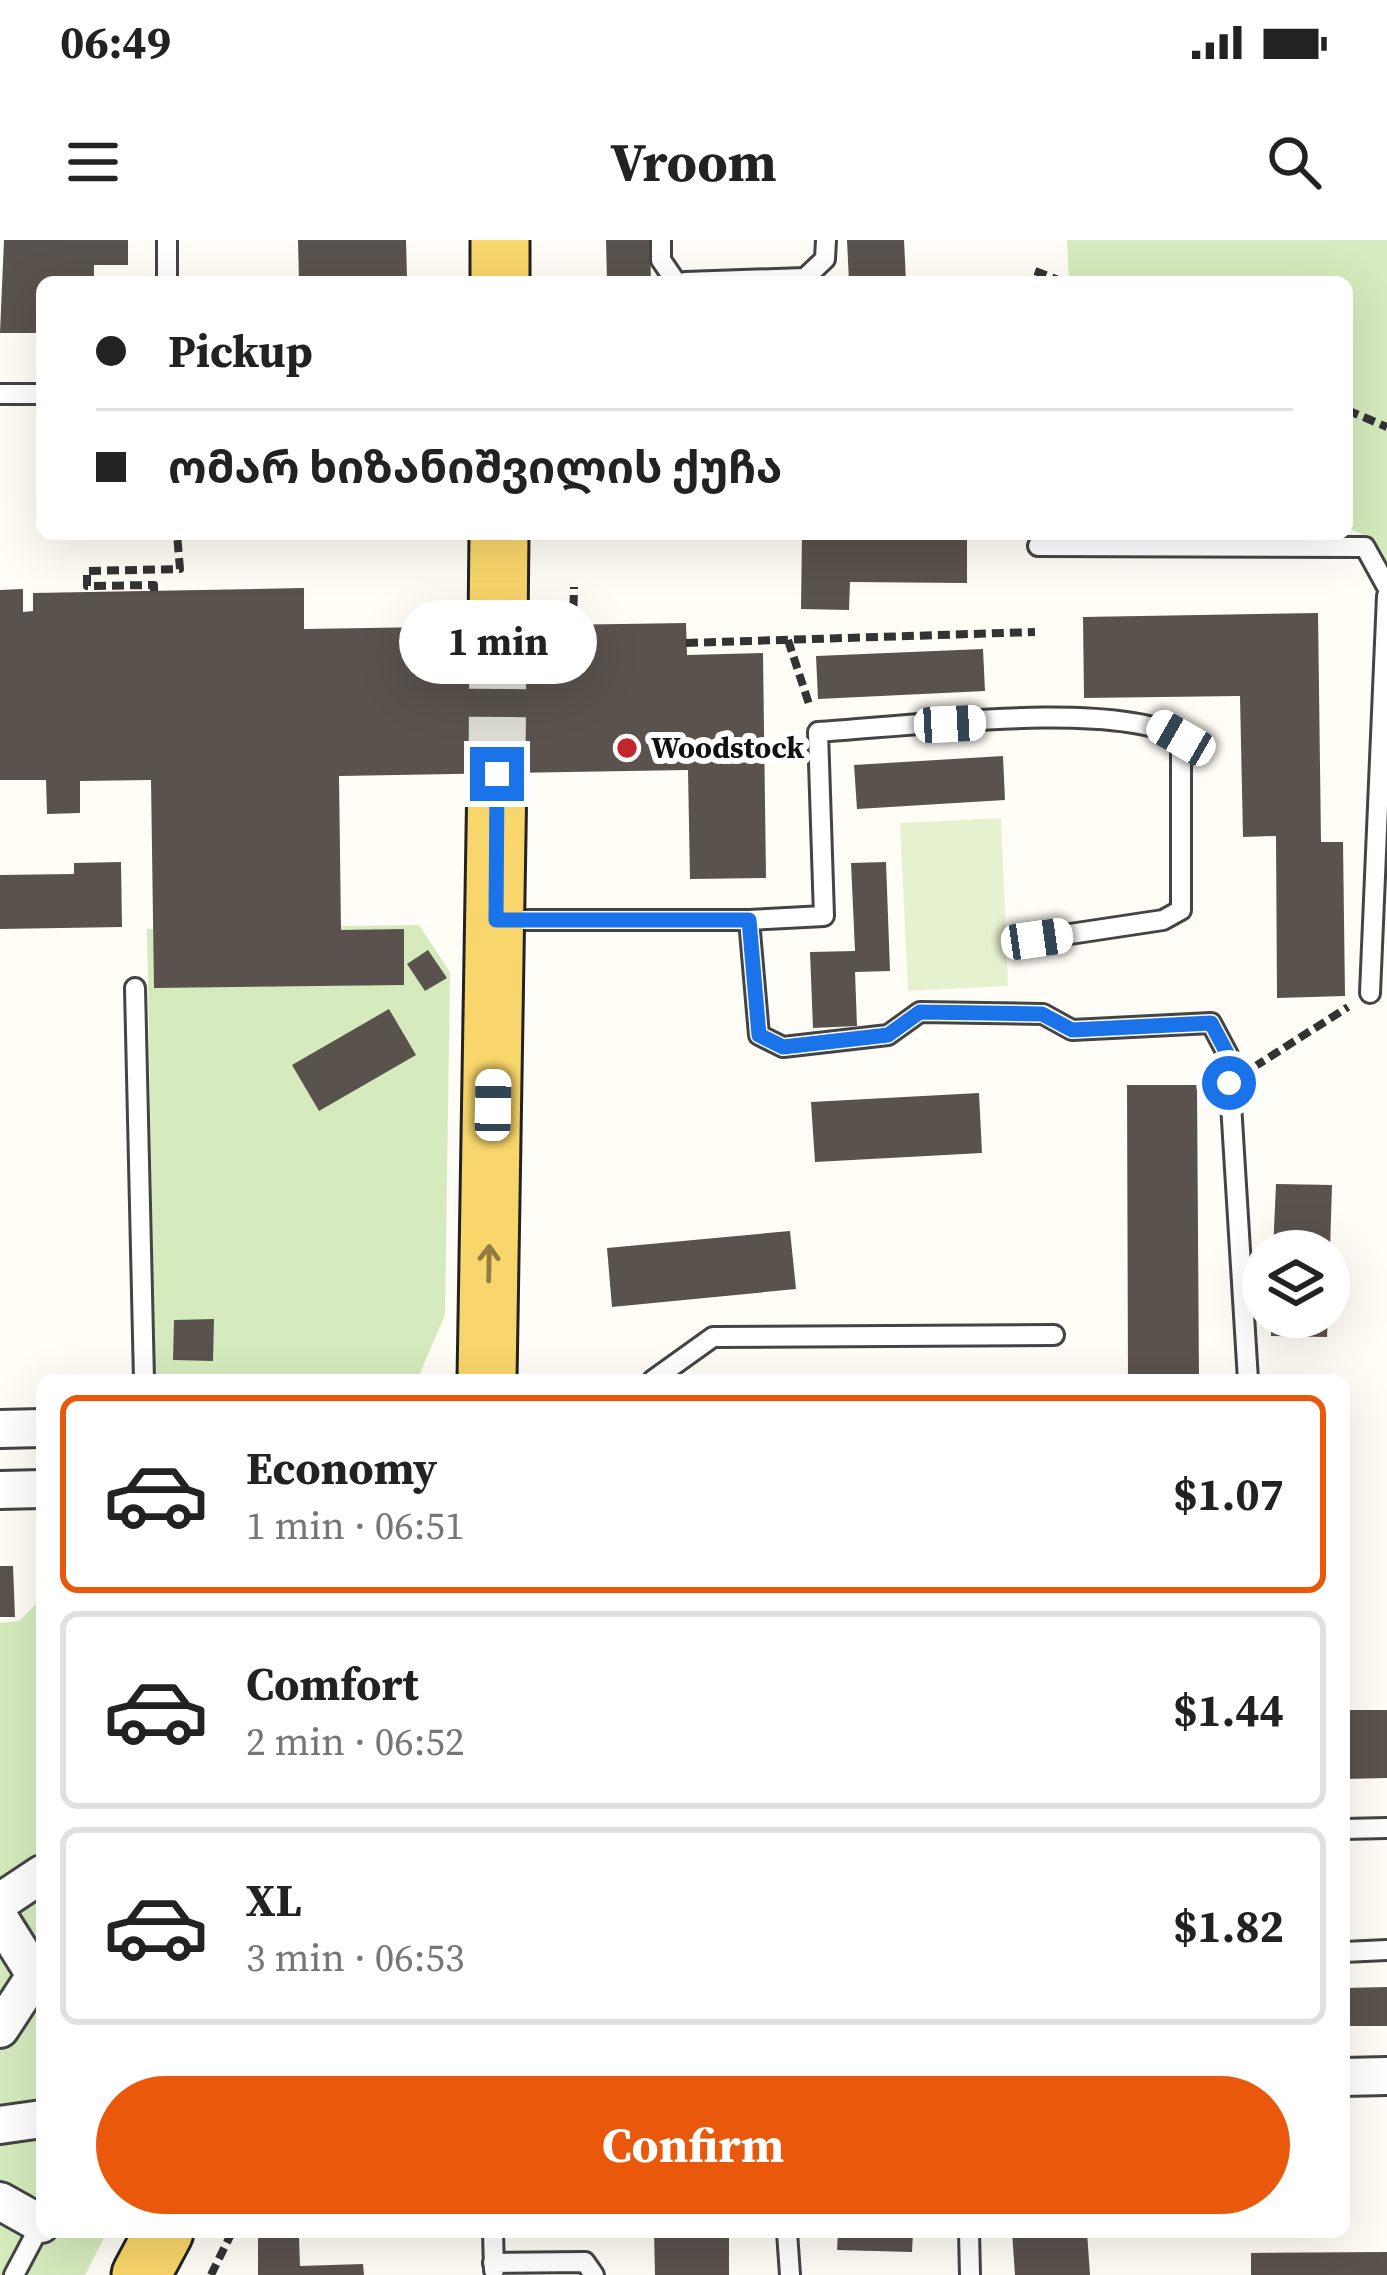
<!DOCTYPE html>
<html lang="en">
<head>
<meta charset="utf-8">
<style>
	:root { --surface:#fff; --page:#f2f2f2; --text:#222; --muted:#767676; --line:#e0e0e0; --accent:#ea580c }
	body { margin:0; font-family:"Source Serif 4","Noto Sans Georgian",serif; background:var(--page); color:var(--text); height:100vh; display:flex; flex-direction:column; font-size:45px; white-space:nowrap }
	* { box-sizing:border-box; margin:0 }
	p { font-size:39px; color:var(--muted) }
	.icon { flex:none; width:66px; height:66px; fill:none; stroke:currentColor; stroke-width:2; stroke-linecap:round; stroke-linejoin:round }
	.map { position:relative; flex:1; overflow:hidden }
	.sheet { position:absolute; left:36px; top:1134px; width:1314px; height:864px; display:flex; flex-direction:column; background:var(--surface); border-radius:18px; box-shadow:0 12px 48px #0002 }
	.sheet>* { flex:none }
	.banner { position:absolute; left:36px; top:36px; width:1317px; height:264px; border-radius:18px; box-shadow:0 12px 48px #0002; display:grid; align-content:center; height:264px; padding:0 60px; background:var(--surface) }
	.fabs { position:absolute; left:1242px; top:990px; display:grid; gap:24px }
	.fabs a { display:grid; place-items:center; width:108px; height:108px; border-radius:50%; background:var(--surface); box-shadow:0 12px 48px #0002; font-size:60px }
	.end { position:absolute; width:54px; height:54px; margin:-27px; border:15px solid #1a73e8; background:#fff; box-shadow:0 0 0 6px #fff }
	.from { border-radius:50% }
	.bubble { position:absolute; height:84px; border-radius:42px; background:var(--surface); box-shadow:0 12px 48px #0002; font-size:39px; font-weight:700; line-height:84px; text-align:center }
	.car { position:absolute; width:36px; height:72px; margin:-36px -18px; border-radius:15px; box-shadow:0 0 9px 3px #0007; background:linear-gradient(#fff 24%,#345 0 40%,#fff 0 76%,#345 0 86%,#fff 0) }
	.banner b { display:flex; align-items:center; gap:42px; height:114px; font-size:45px }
	.banner b+b { border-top:3px solid var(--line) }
	.banner i { width:30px; height:30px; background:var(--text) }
	ul { padding:21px 0 0; list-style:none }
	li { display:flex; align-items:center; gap:36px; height:198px; margin:0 24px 18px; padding:0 36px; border:6px solid var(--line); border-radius:18px }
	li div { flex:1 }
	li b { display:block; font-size:45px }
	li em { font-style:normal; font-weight:700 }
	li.current { border-color:var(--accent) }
	li>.icon { width:108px; height:108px; stroke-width:1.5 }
	.action { display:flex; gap:24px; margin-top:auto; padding:24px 60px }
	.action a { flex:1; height:138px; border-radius:72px; background:var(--accent); color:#fff; font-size:48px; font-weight:700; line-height:138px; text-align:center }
	.status { display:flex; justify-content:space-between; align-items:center; height:84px; padding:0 60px; background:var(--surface); direction:ltr }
	.status svg { height:33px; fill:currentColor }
	header { display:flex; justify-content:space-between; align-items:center; height:156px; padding:0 60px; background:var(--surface); font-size:54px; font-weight:700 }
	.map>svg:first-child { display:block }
	.green { fill:#d5ebbd }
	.pitch { fill:#e6f2cf }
	.building { fill:#5a524d }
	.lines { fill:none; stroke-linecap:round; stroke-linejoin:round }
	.primary-tunnel { stroke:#dbdad3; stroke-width:57; stroke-dasharray:57 28; stroke-linecap:butt }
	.lane-casing { stroke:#444; stroke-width:24 }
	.street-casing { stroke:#444; stroke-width:42 }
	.primary-casing { stroke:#222; stroke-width:63 }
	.path { stroke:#333; stroke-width:8; stroke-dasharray:12 6; stroke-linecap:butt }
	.lane { stroke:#fff; stroke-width:18 }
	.street { stroke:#fff; stroke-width:36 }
	.primary { stroke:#f9d66b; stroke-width:57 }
	.oneway { stroke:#917d42 }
	.route { stroke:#1a73e8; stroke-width:15 }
	.poi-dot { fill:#c4262e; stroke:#fff; stroke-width:4.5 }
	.labels { text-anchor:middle; stroke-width:12; stroke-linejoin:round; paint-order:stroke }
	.poi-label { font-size:30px; font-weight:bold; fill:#111; stroke:#fff; text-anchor:start }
</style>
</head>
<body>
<div class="status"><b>06:49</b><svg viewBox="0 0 49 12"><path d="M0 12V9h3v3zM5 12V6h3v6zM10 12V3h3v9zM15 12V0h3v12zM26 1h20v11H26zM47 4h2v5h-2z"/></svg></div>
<header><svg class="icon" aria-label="menu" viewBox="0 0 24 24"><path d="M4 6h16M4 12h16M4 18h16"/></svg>Vroom<svg class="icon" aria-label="search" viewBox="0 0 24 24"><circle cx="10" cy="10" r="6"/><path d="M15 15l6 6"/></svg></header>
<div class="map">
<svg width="1387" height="2035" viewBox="0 0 1387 2035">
	<rect width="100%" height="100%" fill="#fffdf5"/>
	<path class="green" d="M1067,0H1387V322L1372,298L1347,288V42H1069Z
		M419,685L450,732L445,1075L417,1140H155L147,689Z
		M36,1364H42V1992H107L85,2035H0V1383L19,1381Z"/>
	<path class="pitch" d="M1001,578L1008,746L908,751L900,583Z"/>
	<path class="building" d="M4,0H128V25H94V42H42V93H0Z
		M298,0H406L407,38L299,41Z
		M606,0H650L651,42H607Z
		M847,0H904L906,42H849Z
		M802,294H967V343L850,342L849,370L801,369Z
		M304,348V389L686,383L687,415L763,413L766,638L690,639L688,530L339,536L341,690L404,689V745L154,748L151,540L80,541V573L47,574L46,540H0V350L23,349V372L33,371V353Z
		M1318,373L1321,602H1343L1345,756L1277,758L1276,596L1243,597L1240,456L1084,458L1083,377Z
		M983,409L985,451L818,459L816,416Z
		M1003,516L1005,560L857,569L854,525Z
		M121,622L122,687L0,689V635L74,634V623Z
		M886,622L890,731L855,732L857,786L813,788L810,712L855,711L851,623Z
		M428,710L447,738L425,751L407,724Z
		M389,769L416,815L319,871L292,825Z
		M1127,845H1197L1199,1140H1128Z
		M979,853L982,913L815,922L811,862Z
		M1276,944L1332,945L1330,1011H1273Z
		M790,991L796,1049L612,1067L607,1008Z
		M1271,1077H1328L1327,1097L1271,1096Z
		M214,1079L213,1121L173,1120L174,1080Z
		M0,1326H13L15,1377H0Z
		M1344,1470H1387V1538L1344,1539Z
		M1387,1747V1786H1344V1748Z
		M654,1992H729V2035H655Z
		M838,1992H913L912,2012L837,2010Z
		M1012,1992H1087L1090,2035H1015Z
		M258,1997H299L300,2026L363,2024L364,2035H258Z
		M1387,2012V2035H1251V2013Z"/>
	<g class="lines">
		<path class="primary-tunnel" d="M497,534L498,387"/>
		<g class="lane-casing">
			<path id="lane" d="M167,0V42
				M661,0V20L676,42
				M685,42L805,38L825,19L826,0
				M0,154H42
				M1038,306L1365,307L1387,347
				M498,680H749L759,795L783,807L888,795L920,772L1043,774L1072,790L1211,783L1228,815L1248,1140
				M749,680L824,676L818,492C901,487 1115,459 1181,498V670L1163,680L1037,699
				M135,748L144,1140
				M1370,753L1387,356
				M653,1140L713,1097L1054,1095
				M1344,1589L1387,1588
				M1344,1712L1387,1710
				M493,1992L494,2030
				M787,1992L790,2035
				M969,1992L970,2035
				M493,2023L585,2022L594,2035
				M14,2035L42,1982"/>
		</g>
		<g class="street-casing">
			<path id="street" d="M0,1189L42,1188
				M0,1250L42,1249
				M0,1662L42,1634
				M0,1679L42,1746
				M0,1789L36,1734L42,1733
				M1344,1837L1387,1836
				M0,1885L42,1879
				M0,1961L41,1984"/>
		</g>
		<g class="primary-casing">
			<path id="primary" d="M500,42V0
				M498,387L499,294
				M487,1140L497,534
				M141,2035L164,1992"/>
		</g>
		<path class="path" d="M1035,31L1064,42
			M1347,170L1387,187
			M154,351V345L87,346V331L180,329L177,294
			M573,385L574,347
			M788,400L810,467
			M686,403L1035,392
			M1254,827L1348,767
			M211,2035L232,1992"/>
		<use href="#lane" class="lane"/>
		<use href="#street" class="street"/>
		<use href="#primary" class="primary"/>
	</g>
	<defs><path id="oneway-shaft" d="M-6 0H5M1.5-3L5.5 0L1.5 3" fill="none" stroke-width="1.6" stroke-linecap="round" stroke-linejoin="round" transform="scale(3)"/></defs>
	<use class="oneway" href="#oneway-shaft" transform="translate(489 1023) rotate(-89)"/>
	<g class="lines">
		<path class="route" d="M497,534L496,680H749L759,795L783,807L888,795L920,772L1042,774L1072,790L1211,783L1228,815L1229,843"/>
	</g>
	<circle class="poi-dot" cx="627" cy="508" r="12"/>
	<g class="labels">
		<g class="poi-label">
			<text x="651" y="518">Woodstock</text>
		</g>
	</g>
</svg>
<div class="fabs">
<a><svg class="icon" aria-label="layers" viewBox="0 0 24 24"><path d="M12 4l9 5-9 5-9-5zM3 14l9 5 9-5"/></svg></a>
</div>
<i class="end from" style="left:1229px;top:843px"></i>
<i class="end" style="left:497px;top:534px"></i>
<div class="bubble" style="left:399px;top:360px;width:198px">1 min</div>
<i class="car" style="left:950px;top:484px;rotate:87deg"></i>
<i class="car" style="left:1181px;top:498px;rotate:300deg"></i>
<i class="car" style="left:1037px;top:699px;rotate:82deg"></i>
<i class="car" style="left:493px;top:865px;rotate:1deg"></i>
<div class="banner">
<b><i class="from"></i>Pickup</b>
<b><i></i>ომარ ხიზანიშვილის ქუჩა</b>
</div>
<section class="sheet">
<ul>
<li class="current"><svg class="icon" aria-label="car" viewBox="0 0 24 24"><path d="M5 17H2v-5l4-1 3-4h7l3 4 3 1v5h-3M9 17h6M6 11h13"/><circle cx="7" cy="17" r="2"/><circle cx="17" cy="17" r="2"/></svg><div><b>Economy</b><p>1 min · 06:51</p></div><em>$1.07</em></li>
<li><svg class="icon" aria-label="car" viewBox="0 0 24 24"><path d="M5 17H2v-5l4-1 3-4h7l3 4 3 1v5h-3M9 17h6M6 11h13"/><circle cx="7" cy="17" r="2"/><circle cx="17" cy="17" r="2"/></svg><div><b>Comfort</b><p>2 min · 06:52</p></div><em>$1.44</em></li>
<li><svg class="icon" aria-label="car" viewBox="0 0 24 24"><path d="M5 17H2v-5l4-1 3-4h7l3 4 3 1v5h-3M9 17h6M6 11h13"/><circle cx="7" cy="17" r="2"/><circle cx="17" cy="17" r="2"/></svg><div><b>XL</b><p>3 min · 06:53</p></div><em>$1.82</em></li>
</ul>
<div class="action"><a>Confirm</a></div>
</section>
</div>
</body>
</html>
